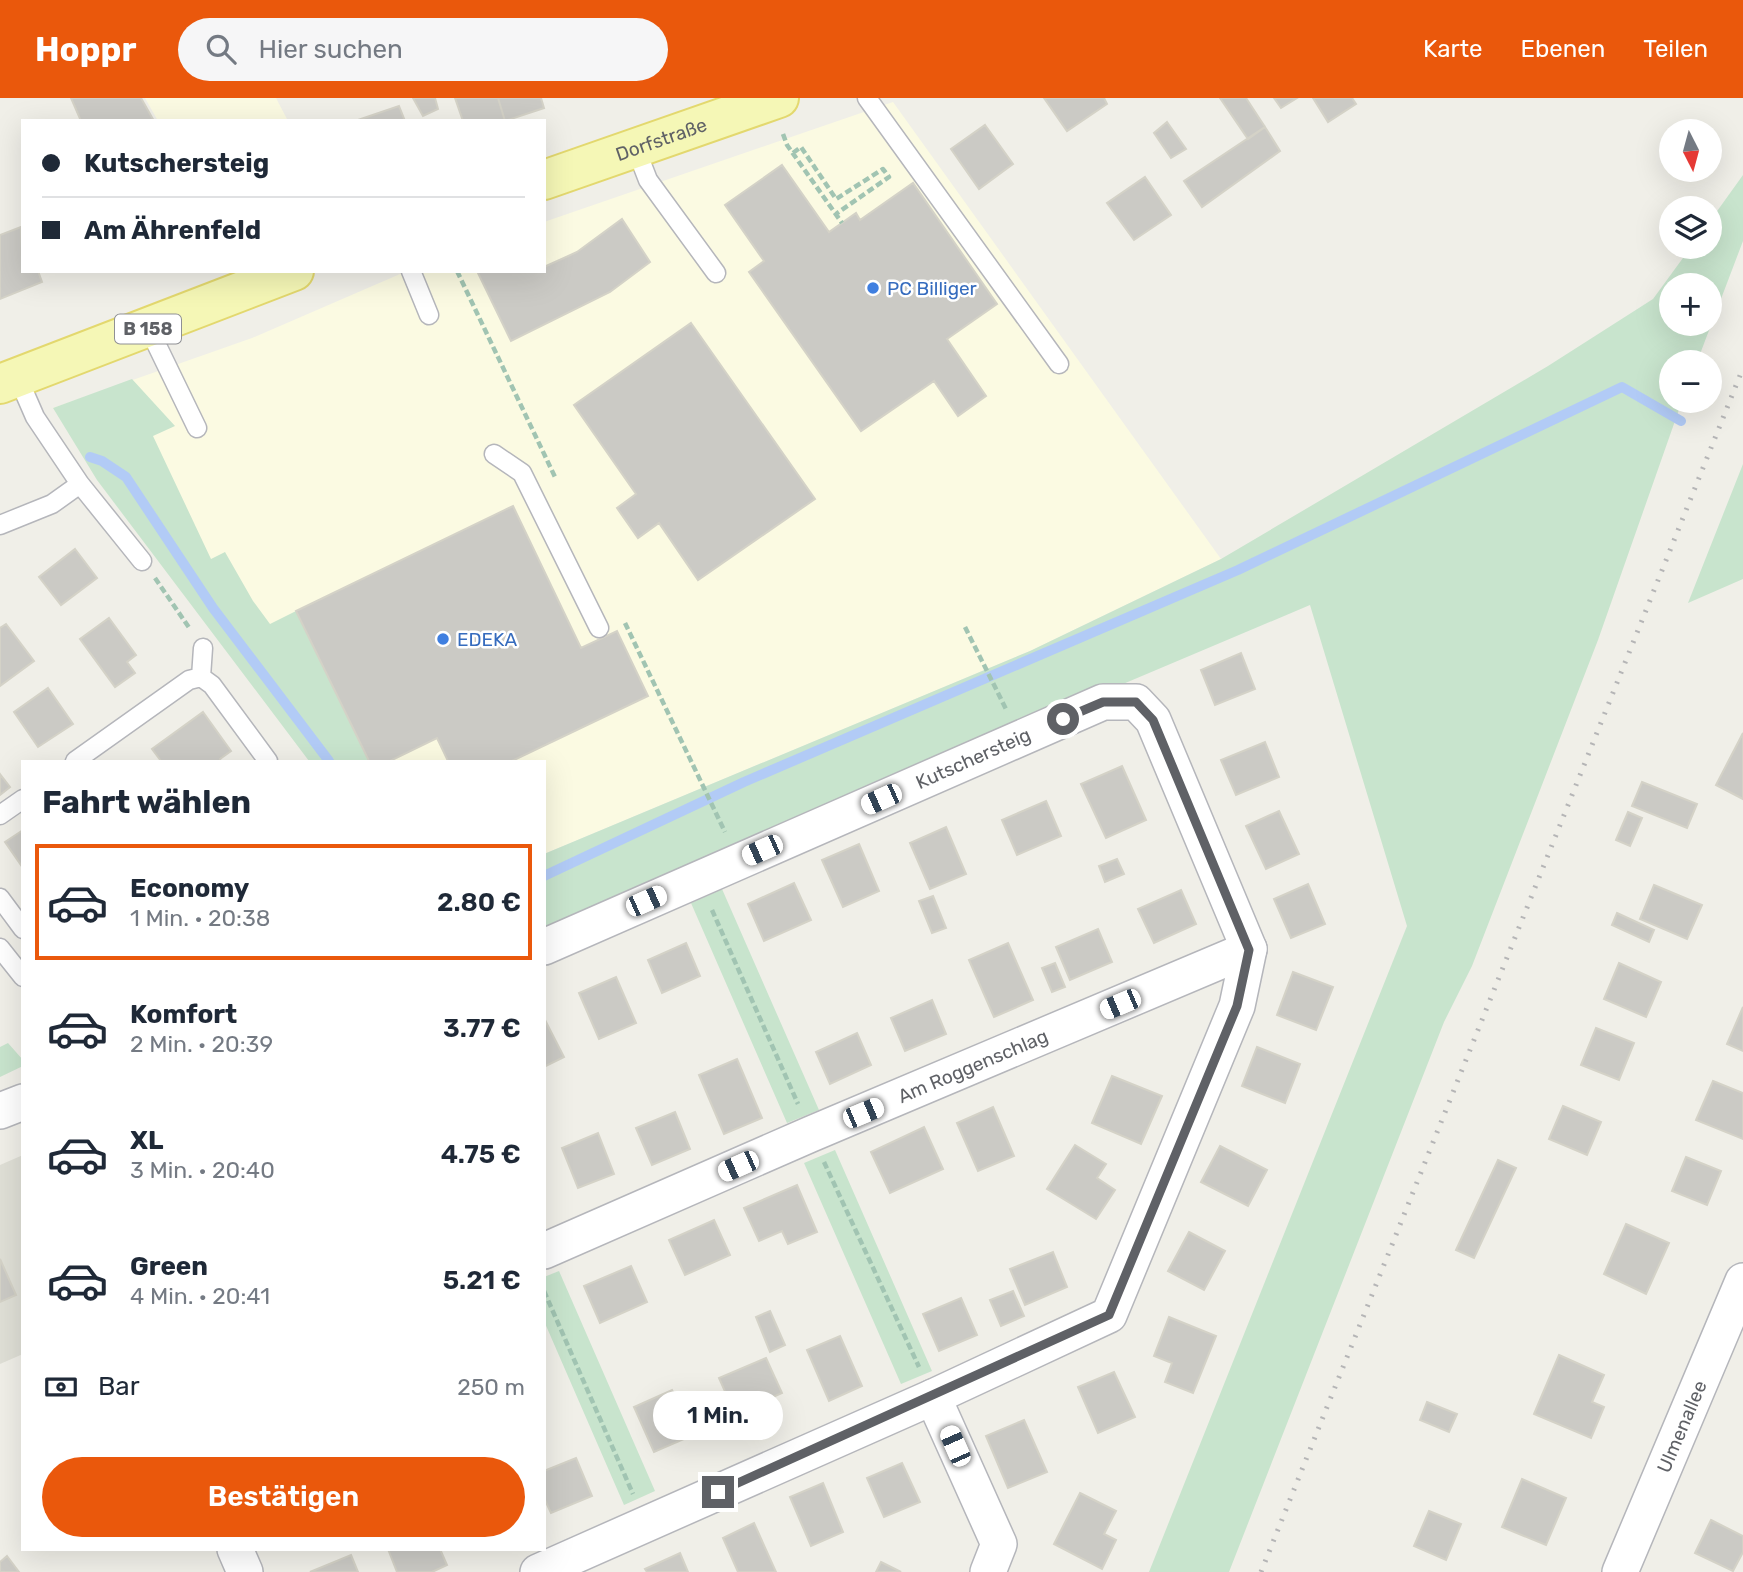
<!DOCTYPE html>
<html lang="de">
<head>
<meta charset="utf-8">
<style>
	:root { --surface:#fff; --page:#f6f6f7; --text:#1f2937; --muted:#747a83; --line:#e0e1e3; --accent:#ea580c }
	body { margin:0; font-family:Rubik,sans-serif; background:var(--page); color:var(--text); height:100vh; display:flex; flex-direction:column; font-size:26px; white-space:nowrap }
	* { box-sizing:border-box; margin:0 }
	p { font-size:23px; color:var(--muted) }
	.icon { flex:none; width:38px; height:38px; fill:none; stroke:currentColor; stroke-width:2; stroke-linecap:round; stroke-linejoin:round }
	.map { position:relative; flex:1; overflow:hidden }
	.side { position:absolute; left:21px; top:662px; width:525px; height:791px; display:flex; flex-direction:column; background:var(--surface); border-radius:0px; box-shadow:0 7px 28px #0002 }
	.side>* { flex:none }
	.banner { position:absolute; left:21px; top:21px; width:525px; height:154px; border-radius:0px; box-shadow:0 7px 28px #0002; display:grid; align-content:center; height:154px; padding:0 21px; background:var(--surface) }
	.needle { width:46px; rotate:174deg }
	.controls { position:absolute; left:1659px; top:21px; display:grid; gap:14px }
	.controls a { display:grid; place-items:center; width:63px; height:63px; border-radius:50%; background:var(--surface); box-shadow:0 7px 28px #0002; font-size:35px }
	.end { position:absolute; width:32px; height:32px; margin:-16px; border:9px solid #5f6166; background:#fff; box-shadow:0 0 0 4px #fff }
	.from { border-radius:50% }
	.bubble { position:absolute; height:49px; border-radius:24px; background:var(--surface); box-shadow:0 7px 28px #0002; font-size:23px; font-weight:600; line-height:49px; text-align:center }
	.car { position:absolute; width:21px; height:42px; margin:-21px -10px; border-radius:9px; box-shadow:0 0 5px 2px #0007; background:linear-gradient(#fff 24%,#345 0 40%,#fff 0 76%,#345 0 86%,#fff 0) }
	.banner b { display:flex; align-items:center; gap:24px; height:66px; font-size:26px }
	.banner b+b { border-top:2px solid var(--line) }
	.banner i { width:18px; height:18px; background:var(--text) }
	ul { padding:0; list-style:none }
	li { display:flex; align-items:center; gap:21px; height:116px; margin:0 14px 10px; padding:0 7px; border:4px solid transparent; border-radius:0px }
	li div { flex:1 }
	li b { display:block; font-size:26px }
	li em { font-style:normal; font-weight:600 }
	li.on { border-color:var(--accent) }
	li>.icon { width:63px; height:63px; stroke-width:1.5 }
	h2 { padding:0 21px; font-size:32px; line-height:84px }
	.pay { display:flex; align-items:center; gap:18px; height:77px; padding:0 21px; font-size:26px }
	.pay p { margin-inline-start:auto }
	.primary-button { display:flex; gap:14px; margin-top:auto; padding:14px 21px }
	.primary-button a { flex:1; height:80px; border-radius:42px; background:var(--accent); color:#fff; font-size:28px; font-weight:600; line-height:80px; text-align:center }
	header { display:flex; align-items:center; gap:42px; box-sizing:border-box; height:98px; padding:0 35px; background:var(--accent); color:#fff }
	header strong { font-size:33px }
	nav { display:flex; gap:38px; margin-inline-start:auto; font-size:24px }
	.search { width:490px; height:63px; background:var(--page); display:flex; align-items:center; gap:18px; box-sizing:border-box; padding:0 24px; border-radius:38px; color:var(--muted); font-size:26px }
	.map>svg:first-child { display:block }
	.commercial { fill:#fbfae2 }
	.education { fill:#dfdfd6 }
	.green { fill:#c8e4cd; fill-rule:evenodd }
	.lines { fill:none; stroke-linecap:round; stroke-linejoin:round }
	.stream { stroke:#b2cbf6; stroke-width:10 }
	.building { fill:#cbcac5; stroke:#d4d2c7; stroke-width:2 }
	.service-casing { stroke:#b5b6bb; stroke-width:21 }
	.minor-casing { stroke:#b5b6bb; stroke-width:38 }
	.primary-casing { stroke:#e3d86e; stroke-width:42 }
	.path { stroke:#a1c4b2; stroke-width:4.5; stroke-dasharray:7 3.5; stroke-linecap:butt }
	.service { stroke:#fff; stroke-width:18 }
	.minor { stroke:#fff; stroke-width:35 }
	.primary { stroke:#f5f7b6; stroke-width:38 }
	.rail { stroke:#b5b5b6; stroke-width:5; stroke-dasharray:2 9; stroke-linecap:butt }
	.route { stroke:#5f6166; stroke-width:9 }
	.shop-dot { fill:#3f7fe0; stroke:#fff; stroke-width:2.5 }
	.labels { text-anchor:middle; stroke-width:5; stroke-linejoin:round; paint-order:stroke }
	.shield { fill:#fff; stroke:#8f9094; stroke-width:2 }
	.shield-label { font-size:18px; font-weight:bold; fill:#5f6166 }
	.street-label { font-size:19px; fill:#5f6166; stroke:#fff }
	.shop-label { font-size:19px; fill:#366cbe; stroke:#fff; text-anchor:start }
</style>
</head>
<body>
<header>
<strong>Hoppr</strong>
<div class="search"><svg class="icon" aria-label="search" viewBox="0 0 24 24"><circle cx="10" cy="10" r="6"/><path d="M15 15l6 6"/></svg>Hier suchen</div>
<nav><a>Karte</a><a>Ebenen</a><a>Teilen</a></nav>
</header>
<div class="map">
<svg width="1743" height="1474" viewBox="0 0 1743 1474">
	<rect width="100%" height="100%" fill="#f0efe8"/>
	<path class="commercial" d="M145,0H276L288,23H158Z
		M893,4L1221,461L1030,553L544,756V663H328L53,310L252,240L407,173H544V124Z"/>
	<path class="education" d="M23,1057V1256L0,1266V1067Z"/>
	<path class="green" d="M1743,77V143L1697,264H1671V303H1682L1598,542L1472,868L1444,924L1229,1474H1149L1407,828L1310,507L544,831V756L1030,553L1221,461L1548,268L1653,201L1691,149H1710V123ZM1671,187H1710V226H1671Z
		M132,281L175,328L153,338L211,461L225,454L253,503L270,526L296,513L369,663H309L97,382L53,310Z
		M1743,366V481L1688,505Z
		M722,791L819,1012L787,1025L691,805Z
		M8,945L23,962V968L0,979V949Z
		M835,1052L932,1273L901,1286L804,1065Z
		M559,1173L655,1393L624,1407L544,1223V1179Z"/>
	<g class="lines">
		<path class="stream" d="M90,359L102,363L126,379L213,510L329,663
			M544,778L744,684L1238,472L1622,289L1681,323"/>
	</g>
	<path class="building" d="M71,0H141L154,23H81Z
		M413,0H435L438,11L423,18Z
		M455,0H498L505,23H463Z
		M498,0H541L544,10L505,23Z
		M1044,0H1104L1107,6L1067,33Z
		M1220,0H1246L1265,29L1248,41Z
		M1274,0H1297L1281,10Z
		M1313,0H1352L1356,6L1328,24Z
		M399,8L405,23H355Z
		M1167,24L1186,51L1171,60L1154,35Z
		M985,27L1013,66L979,91L951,51Z
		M1265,29L1280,53L1202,109L1184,83Z
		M782,67L829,134L856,115L860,122L913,85L997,206L947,241L986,298L958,318L934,283L861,333L749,174L764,163L725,107Z
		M1145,79L1171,117L1134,142L1107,105Z
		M622,121L650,164L610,194L511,243L477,173H544V169L577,154Z
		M21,129L23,173H38L42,184L0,201V137Z
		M691,225L815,401L698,482L659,425L638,440L617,410L636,396L574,307Z
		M513,408L581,550L617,533L648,598L512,663H448L437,640L390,663H369L296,513Z
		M75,451L97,480L61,507L39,479Z
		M109,520L136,557L127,564L135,575L115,589L80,541Z
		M6,526L34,563L0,588V530Z
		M1241,555L1255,591L1215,607L1201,572Z
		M48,590L73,626L38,649L14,614Z
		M203,614L231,653L220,661L221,663H161L152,651Z
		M1743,635V701L1716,687Z
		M1265,644L1279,679L1236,697L1221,662Z
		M1122,668L1146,722L1106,740L1081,686Z
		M0,676L10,689L0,697Z
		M1642,684L1697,706L1687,730L1632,708Z
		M1046,703L1061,738L1017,757L1002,722Z
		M1279,713L1299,756L1266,771L1246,728Z
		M1628,714L1642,720L1630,748L1616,742Z
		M946,729L966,776L930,791L910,745Z
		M23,732V770L5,744Z
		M859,746L879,793L843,809L822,762Z
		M1117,761L1124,776L1105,784L1099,768Z
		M794,785L811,822L764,843L748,806Z
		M1308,786L1325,826L1291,840L1274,801Z
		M1654,787L1702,807L1687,841L1640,821Z
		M1181,792L1196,826L1154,845L1138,811Z
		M933,798L946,830L932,835L919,803Z
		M1617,815L1654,832L1649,844L1612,827Z
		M1098,831L1112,864L1070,882L1056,849Z
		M686,845L700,878L662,895L648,862Z
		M1008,845L1033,902L994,919L969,862Z
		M1055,865L1065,889L1052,894L1042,870Z
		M1619,865L1661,884L1646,919L1604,901Z
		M1293,874L1333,889L1316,932L1277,917Z
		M616,879L636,925L599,941L579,895Z
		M932,902L946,936L905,953L891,920Z
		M1743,909V953L1727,946Z
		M544,920L564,959L544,969Z
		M1596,930L1634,945L1619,982L1581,967Z
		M857,935L871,967L830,986L816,954Z
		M1257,949L1300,966L1285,1005L1242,988Z
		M737,961L762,1020L724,1036L699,977Z
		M1112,978L1162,998L1141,1046L1092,1025Z
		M1713,983L1743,995V1041L1696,1022Z
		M1563,1008L1601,1024L1587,1057L1549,1041Z
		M993,1009L1014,1058L978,1073L957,1025Z
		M675,1014L690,1051L652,1067L636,1030Z
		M924,1029L943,1071L890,1095L871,1054Z
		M598,1035L614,1076L578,1090L562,1050Z
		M1075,1047L1106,1066L1097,1080L1115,1092L1096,1121L1047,1091Z
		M1220,1048L1267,1072L1248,1108L1201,1084Z
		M1686,1059L1721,1073L1707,1107L1672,1093Z
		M1498,1062L1516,1070L1474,1160L1456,1152Z
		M797,1087L817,1134L788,1146L782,1133L759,1143L744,1110Z
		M714,1122L730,1157L685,1177L669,1142Z
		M1626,1126L1669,1145L1646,1196L1604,1176Z
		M1189,1134L1225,1153L1204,1192L1168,1173Z
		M1053,1154L1067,1189L1025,1207L1010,1171Z
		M0,1161L16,1197L0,1204Z
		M631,1168L647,1204L600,1225L584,1188Z
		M1013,1193L1024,1218L1001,1228L990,1202Z
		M961,1200L977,1237L939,1253L923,1216Z
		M770,1213L785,1247L770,1254L756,1219Z
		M1169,1219L1216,1238L1193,1295L1165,1284L1172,1265L1154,1258Z
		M840,1238L862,1288L829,1303L807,1252Z
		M1559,1257L1604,1277L1592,1304L1604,1309L1591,1340L1534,1316Z
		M766,1260L782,1295L735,1316L719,1280Z
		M1114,1274L1135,1319L1098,1335L1078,1289Z
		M672,1292L677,1303L692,1297L707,1331L654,1354L634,1309Z
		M1427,1304L1457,1316L1449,1334L1420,1322Z
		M1024,1322L1047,1374L1008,1390L986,1338Z
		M576,1360L592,1398L551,1415L544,1400V1373Z
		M902,1365L920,1404L884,1419L867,1380Z
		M1522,1381L1566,1400L1546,1447L1502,1429Z
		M823,1385L843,1434L811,1448L790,1399Z
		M1080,1395L1116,1413L1104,1436L1116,1442L1102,1471L1054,1446Z
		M1429,1413L1461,1426L1446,1462L1414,1448Z
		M1711,1422L1743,1438V1454L1733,1473L1695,1455Z
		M754,1425L776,1474H738L723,1440Z
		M388,1451H440L447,1467L432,1474H397Z
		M680,1455L688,1474H647L645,1471Z
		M351,1457L358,1474H310Z
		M7,1458L19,1474H0V1464Z
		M881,1464L901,1474H876Z"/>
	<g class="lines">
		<g class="service-casing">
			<path id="service" d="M867,0L1059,266
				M636,51L648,82L716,175
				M411,173L429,217
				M149,231L197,330
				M494,356L522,375L599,530
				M80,386L142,463
				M0,427L52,406L80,386L35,319L18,280
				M201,579L203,550
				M75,663L189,582L201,579L212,587L268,663
				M0,717L23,701
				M0,800L23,831
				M0,850L23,879"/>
		</g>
		<g class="minor-casing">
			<g id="minor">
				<path d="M0,1013L23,1004"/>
				<path id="s1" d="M544,1153L811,1036L1249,851"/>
				<path d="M933,1299L999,1446L988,1474"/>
				<path d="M235,1451L245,1474"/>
				<path d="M538,1474L933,1299L1109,1217L1237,908L1249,851L1153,622L1136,604H1103L544,849"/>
				<path id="s2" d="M1620,1474L1743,1183"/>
			</g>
		</g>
		<g class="primary-casing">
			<g id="primary">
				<path id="s3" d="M544,82L779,0"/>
				<path d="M0,286L294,173"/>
			</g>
		</g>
		<path class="path" d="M783,36L787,47L842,125
			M793,55L801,49L836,101L883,71L889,79L836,116
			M457,173L556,381
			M155,480L190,531
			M625,525L725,734
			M965,529L1006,611
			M712,812L798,1006
			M824,1064L919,1269
			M544,1193L633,1396"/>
		<use href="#service" class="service"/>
		<use href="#minor" class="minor"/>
		<use href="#primary" class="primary"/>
		<path class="rail" d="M1261,1474L1743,270"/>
	</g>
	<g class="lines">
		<path class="route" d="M718,1394L1109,1217L1237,908L1249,852L1153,622L1136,604H1103L1063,621"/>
	</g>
	<g class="shop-dot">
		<circle cx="873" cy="190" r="7"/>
		<circle cx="443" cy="541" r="7"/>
	</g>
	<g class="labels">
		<rect class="shield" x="115" y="216.5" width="66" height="29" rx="5"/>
		<g class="shield-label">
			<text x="148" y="237">B 158</text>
		</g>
		<g class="street-label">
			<text dy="7" stroke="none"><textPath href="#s3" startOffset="124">Dorfstraße</textPath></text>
			<text transform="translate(973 660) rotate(-24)" y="7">Kutschersteig</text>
			<text dy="7" stroke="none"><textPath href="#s1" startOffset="467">Am Roggenschlag</textPath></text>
			<text dy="7" stroke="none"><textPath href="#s2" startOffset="158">Ulmenallee</textPath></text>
		</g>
		<g class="shop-label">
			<text x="887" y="197">PC Billiger</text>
			<text x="457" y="548">EDEKA</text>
		</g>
	</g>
</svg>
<div class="controls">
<a><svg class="needle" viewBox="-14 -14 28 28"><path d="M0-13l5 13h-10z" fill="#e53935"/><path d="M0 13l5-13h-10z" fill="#747a83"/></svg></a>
<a><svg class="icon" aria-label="layers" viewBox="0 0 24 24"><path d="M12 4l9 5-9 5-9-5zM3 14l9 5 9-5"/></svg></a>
<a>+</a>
<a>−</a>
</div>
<i class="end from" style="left:1063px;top:621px"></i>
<i class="end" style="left:718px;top:1394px"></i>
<div class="bubble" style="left:653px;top:1293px;width:130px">1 Min.</div>
<i class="car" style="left:881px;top:701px;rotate:246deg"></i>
<i class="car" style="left:762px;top:752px;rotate:246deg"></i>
<i class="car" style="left:646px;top:803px;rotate:66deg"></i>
<i class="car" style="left:1120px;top:906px;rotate:247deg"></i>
<i class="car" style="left:863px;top:1015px;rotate:67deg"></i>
<i class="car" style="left:738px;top:1068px;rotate:246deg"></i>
<i class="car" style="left:955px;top:1348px;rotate:336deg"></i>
<div class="banner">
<b><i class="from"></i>Kutschersteig</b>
<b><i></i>Am Ährenfeld</b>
</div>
<section class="side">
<h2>Fahrt wählen</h2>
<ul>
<li class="on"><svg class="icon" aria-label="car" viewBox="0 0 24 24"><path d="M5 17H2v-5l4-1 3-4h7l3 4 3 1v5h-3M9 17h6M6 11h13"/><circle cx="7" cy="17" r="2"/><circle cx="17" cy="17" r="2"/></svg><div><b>Economy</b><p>1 Min. · 20:38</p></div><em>2.80 €</em></li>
<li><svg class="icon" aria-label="car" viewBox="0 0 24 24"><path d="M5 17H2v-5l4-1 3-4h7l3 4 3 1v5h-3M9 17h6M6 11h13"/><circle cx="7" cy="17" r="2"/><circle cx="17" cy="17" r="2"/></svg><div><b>Komfort</b><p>2 Min. · 20:39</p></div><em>3.77 €</em></li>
<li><svg class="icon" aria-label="car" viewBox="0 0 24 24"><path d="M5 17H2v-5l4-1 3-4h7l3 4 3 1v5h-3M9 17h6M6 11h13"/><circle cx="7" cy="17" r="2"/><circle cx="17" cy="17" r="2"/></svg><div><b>XL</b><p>3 Min. · 20:40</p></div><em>4.75 €</em></li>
<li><svg class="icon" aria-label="car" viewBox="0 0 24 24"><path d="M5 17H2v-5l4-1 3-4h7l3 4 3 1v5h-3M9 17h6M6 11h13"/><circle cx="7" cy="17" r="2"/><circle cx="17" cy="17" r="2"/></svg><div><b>Green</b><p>4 Min. · 20:41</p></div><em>5.21 €</em></li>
</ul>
<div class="pay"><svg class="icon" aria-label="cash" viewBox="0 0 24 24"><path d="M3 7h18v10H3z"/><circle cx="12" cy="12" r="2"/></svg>Bar<p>250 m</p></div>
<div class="primary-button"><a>Bestätigen</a></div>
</section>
</div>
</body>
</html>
